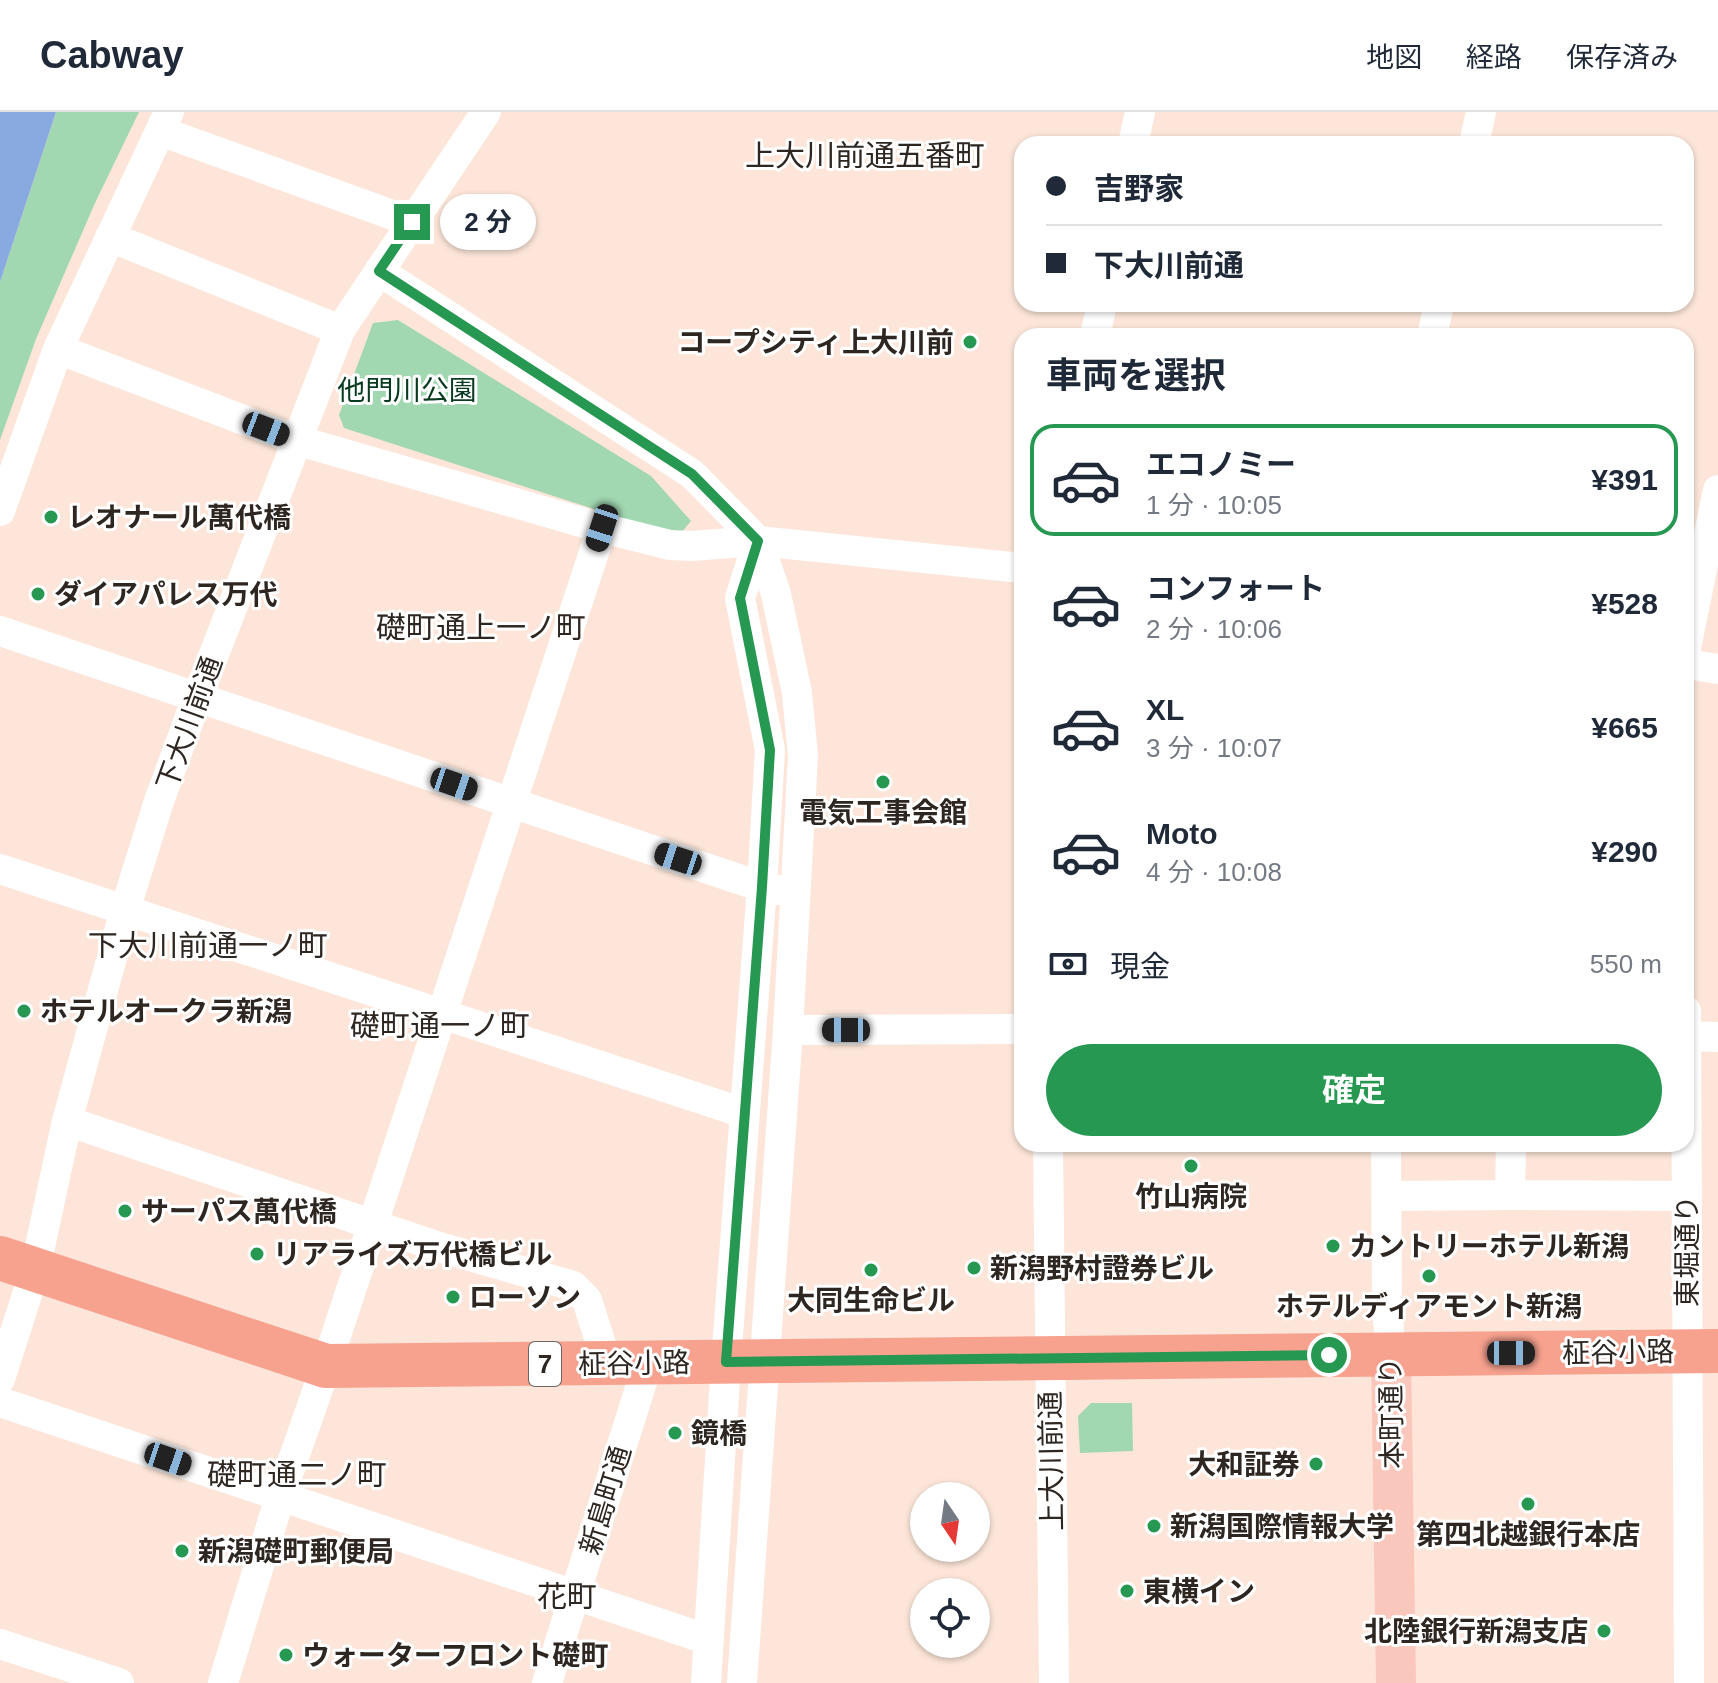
<!DOCTYPE html>
<html lang="ja">
<head>
<meta charset="utf-8">
<style>
	:root { --surface:#fff; --page:#f6f6f7; --text:#1f2937; --muted:#747a83; --line:#e0e1e3; --accent:#269852 }
	body { margin:0; font-family:Arial,"Noto Sans JP",sans-serif; background:var(--page); color:var(--text); height:100vh; display:flex; flex-direction:column; font-size:30px; white-space:nowrap }
	* { box-sizing:border-box; margin:0 }
	p { font-size:26px; color:var(--muted) }
	.icon { flex:none; width:44px; height:44px; fill:none; stroke:currentColor; stroke-width:2; stroke-linecap:round; stroke-linejoin:round }
	.map { position:relative; flex:1; overflow:hidden }
	.details { position:absolute; left:1014px; top:216px; width:680px; height:824px; display:flex; flex-direction:column; background:var(--surface); border-radius:24px; box-shadow:0 2px 6px #0004 }
	.details>* { flex:none }
	.hud { position:absolute; left:1014px; top:24px; width:680px; height:176px; border-radius:24px; box-shadow:0 2px 6px #0004; display:grid; align-content:center; height:176px; padding:0 32px; background:var(--surface) }
	.needle { width:52px; rotate:167deg }
	.buttons { position:absolute; left:910px; top:1370px; display:grid; gap:16px }
	.buttons a { display:grid; place-items:center; width:80px; height:80px; border-radius:50%; background:var(--surface); box-shadow:0 2px 6px #0004; font-size:40px }
	.end { position:absolute; width:36px; height:36px; margin:-18px; border:10px solid #269852; background:#fff; box-shadow:0 0 0 4px #fff }
	.from { border-radius:50% }
	.bubble { position:absolute; height:56px; border-radius:28px; background:var(--surface); box-shadow:0 2px 6px #0004; font-size:26px; font-weight:700; line-height:56px; text-align:center }
	.car { position:absolute; width:24px; height:48px; margin:-24px -12px; border-radius:10px; box-shadow:0 0 6px 2px #0007; background:linear-gradient(#222 24%,#8ab4d8 0 40%,#222 0 76%,#8ab4d8 0 86%,#222 0) }
	.hud b { display:flex; align-items:center; gap:28px; height:76px; font-size:30px }
	.hud b+b { border-top:2px solid var(--line) }
	.hud i { width:20px; height:20px; background:var(--text) }
	ul { padding:0; list-style:none }
	li { display:flex; align-items:center; gap:24px; height:112px; margin:0 16px 12px; padding:0 16px; border:4px solid transparent; border-radius:24px }
	li div { flex:1 }
	li b { display:block; font-size:30px }
	li em { font-style:normal; font-weight:700 }
	li.selected { border-color:var(--accent) }
	li>.icon { width:72px; height:72px; stroke-width:1.5 }
	h2 { padding:0 32px; font-size:36px; line-height:96px }
	.pay { display:flex; align-items:center; gap:20px; height:88px; padding:0 32px; font-size:30px }
	.pay p { margin-inline-start:auto }
	.action { display:flex; gap:16px; margin-top:auto; padding:16px 32px }
	.action a { flex:1; height:92px; border-radius:48px; background:var(--accent); color:#fff; font-size:32px; font-weight:700; line-height:92px; text-align:center }
	header { display:flex; align-items:center; gap:48px; box-sizing:border-box; height:112px; padding:0 40px; background:var(--surface); border-bottom:2px solid var(--line) }
	header strong { font-size:38px }
	nav { display:flex; gap:44px; margin-inline-start:auto; font-size:28px }
	.map>svg:first-child { display:block }
	.green { fill:#a1d7b1 }
	.water { fill:#89a9e1 }
	.lines { fill:none; stroke-linecap:round; stroke-linejoin:round }
	.minor { stroke:#fff; stroke-width:30 }
	.major { stroke:#fac7bc; stroke-width:40 }
	.highway { stroke:#f7a28f; stroke-width:44 }
	.route { stroke:#269852; stroke-width:10 }
	.poi-dot { fill:#269852; stroke:#fff; stroke-width:3 }
	.labels { text-anchor:middle; stroke-width:6; stroke-linejoin:round; paint-order:stroke }
	.shield { fill:#fff; stroke:#6d6764; stroke-width:2 }
	.shield-label { font-size:26px; font-weight:bold; fill:#2e2621 }
	.poi-label { font-size:28px; font-weight:bold; fill:#2e2621; stroke:#fff; text-anchor:start }
	.park-label { font-size:28px; fill:#083b1f; stroke:#fff }
	.street-label { font-size:28px; fill:#2e2621; stroke:#fff }
	.neighbourhood-label { font-size:30px; fill:#2e2621; stroke:#fff }
</style>
</head>
<body>
<header>
<strong>Cabway</strong>
<nav><a>地図</a><a>経路</a><a>保存済み</a></nav>
</header>
<div class="map">
<svg width="1718" height="1571" viewBox="0 0 1718 1571">
	<rect width="100%" height="100%" fill="#fde6d9"/>
	<path class="green" d="M56,0H139L95,91L36,227L0,328V170Z
		M398,208L651,364L691,409L682,420L640,412L344,316L339,303L373,211Z
		M1091,1291H1132L1133,1339L1080,1341L1078,1304Z"/>
	<path class="water" d="M0,0H56L0,170Z"/>
	<g class="lines">
		<path class="minor" d="M160,19L412,110
			M1133,32L1140,0
			M1474,32L1481,0
			M110,125L340,218
			M379,159L692,362L758,429L1022,456
			M1095,224L1102,192
			M1432,224L1439,192
			M58,237L296,328L602,416L670,433L691,434L758,429
			M0,399L58,237L169,0
			M0,519L762,775L778,778
			M1686,536L1718,378
			M1686,552L1718,557
			M0,757L744,1001
			M1686,899L1689,1571
			M788,918L1022,917
			M1686,924L1718,925
			M67,1009L436,1134L573,1174L587,1188L607,1251
			M1048,1032L1054,1571
			M1386,1032L1387,1194L1391,1243
			M1510,1083L1687,1084
			M1387,1084L1510,1083L1511,1032
			M0,1267L35,1158L67,1009L125,798L159,689L197,586L340,218L486,0
			M0,1290L709,1528
			M0,1532L119,1571
			M223,1571L280,1385L326,1254L602,416
			M547,1571L648,1251
			M706,1571L726,1250L762,775L770,638L740,486L758,429
			M742,1571L788,918L803,644L797,581L776,482L758,429"/>
		<path class="major" d="M1391,1243L1396,1571"/>
		<path class="highway" d="M0,1146L326,1254L1718,1239"/>
	</g>
	<g class="lines">
		<path class="route" d="M412,110L379,159L692,362L758,429L740,486L770,638L762,775L726,1250L1329,1243"/>
	</g>
	<g class="poi-dot">
		<circle cx="970" cy="230" r="8"/>
		<circle cx="51" cy="405" r="8"/>
		<circle cx="38" cy="482" r="8"/>
		<circle cx="883" cy="670" r="8"/>
		<circle cx="24" cy="899" r="8"/>
		<circle cx="1191" cy="1054" r="8"/>
		<circle cx="125" cy="1099" r="8"/>
		<circle cx="1333" cy="1134" r="8"/>
		<circle cx="257" cy="1142" r="8"/>
		<circle cx="974" cy="1156" r="8"/>
		<circle cx="871" cy="1158" r="8"/>
		<circle cx="1429" cy="1164" r="8"/>
		<circle cx="453" cy="1185" r="8"/>
		<circle cx="675" cy="1321" r="8"/>
		<circle cx="1316" cy="1352" r="8"/>
		<circle cx="1528" cy="1392" r="8"/>
		<circle cx="1154" cy="1414" r="8"/>
		<circle cx="182" cy="1439" r="8"/>
		<circle cx="1127" cy="1479" r="8"/>
		<circle cx="1604" cy="1519" r="8"/>
		<circle cx="286" cy="1543" r="8"/>
	</g>
	<g class="labels">
		<rect class="shield" x="529" y="1230" width="32" height="44" rx="6"/>
		<g class="shield-label">
			<text x="545" y="1261">7</text>
		</g>
		<g class="poi-label">
			<text x="954" y="240" text-anchor="end">コープシティ上大川前</text>
			<text x="67" y="415">レオナール萬代橋</text>
			<text x="54" y="492">ダイアパレス万代</text>
			<text x="883" y="710" text-anchor="middle">電気工事会館</text>
			<text x="40" y="909">ホテルオークラ新潟</text>
			<text x="1191" y="1094" text-anchor="middle">竹山病院</text>
			<text x="141" y="1109">サーパス萬代橋</text>
			<text x="1349" y="1144">カントリーホテル新潟</text>
			<text x="273" y="1152">リアライズ万代橋ビル</text>
			<text x="990" y="1166">新潟野村證券ビル</text>
			<text x="469" y="1195">ローソン</text>
			<text x="871" y="1198" text-anchor="middle">大同生命ビル</text>
			<text x="1429" y="1204" text-anchor="middle">ホテルディアモント新潟</text>
			<text x="691" y="1331">鏡橋</text>
			<text x="1300" y="1362" text-anchor="end">大和証券</text>
			<text x="1170" y="1424">新潟国際情報大学</text>
			<text x="1528" y="1432" text-anchor="middle">第四北越銀行本店</text>
			<text x="198" y="1449">新潟礎町郵便局</text>
			<text x="1143" y="1489">東横イン</text>
			<text x="1588" y="1529" text-anchor="end">北陸銀行新潟支店</text>
			<text x="302" y="1553">ウォーターフロント礎町</text>
		</g>
		<g class="park-label">
			<text x="407" y="288">他門川公園</text>
		</g>
		<g class="street-label">
			<text transform="translate(189 611) rotate(-70)" y="10">下大川前通</text>
			<text transform="translate(1687 1139) rotate(-90)" y="10">東堀通り</text>
			<text transform="translate(1618 1240) rotate(-1)" y="10">柾谷小路</text>
			<text transform="translate(634 1251) rotate(-1)" y="10">柾谷小路</text>
			<text transform="translate(1391 1301) rotate(-91)" y="10">本町通り</text>
			<text transform="translate(1051 1349) rotate(-91)" y="10">上大川前通</text>
			<text transform="translate(605 1388) rotate(-73)" y="10">新島町通</text>
		</g>
		<g class="neighbourhood-label">
			<text x="865" y="54">上大川前通五番町</text>
			<text x="481" y="526">礎町通上一ノ町</text>
			<text x="208" y="844">下大川前通一ノ町</text>
			<text x="440" y="924">礎町通一ノ町</text>
			<text x="297" y="1373">礎町通二ノ町</text>
			<text x="567" y="1495">花町</text>
		</g>
	</g>
</svg>
<div class="buttons">
<a><svg class="needle" viewBox="-14 -14 28 28"><path d="M0-13l5 13h-10z" fill="#e53935"/><path d="M0 13l5-13h-10z" fill="#747a83"/></svg></a>
<a><svg class="icon" aria-label="locate" viewBox="0 0 24 24"><circle cx="12" cy="12" r="6"/><path d="M12 2v4M12 18v4M2 12h4M18 12h4"/></svg></a>
</div>
<i class="end from" style="left:1329px;top:1243px"></i>
<i class="end" style="left:412px;top:110px"></i>
<div class="bubble" style="left:440px;top:82px;width:96px">2 分</div>
<i class="car" style="left:266px;top:317px;rotate:111deg"></i>
<i class="car" style="left:602px;top:416px;rotate:198deg"></i>
<i class="car" style="left:454px;top:672px;rotate:109deg"></i>
<i class="car" style="left:678px;top:747px;rotate:288deg"></i>
<i class="car" style="left:846px;top:918px;rotate:270deg"></i>
<i class="car" style="left:1511px;top:1241px;rotate:90deg"></i>
<i class="car" style="left:168px;top:1347px;rotate:109deg"></i>
<div class="hud">
<b><i class="from"></i>吉野家</b>
<b><i></i>下大川前通</b>
</div>
<section class="details">
<h2>車両を選択</h2>
<ul>
<li class="selected"><svg class="icon" aria-label="car" viewBox="0 0 24 24"><path d="M5 17H2v-5l4-1 3-4h7l3 4 3 1v5h-3M9 17h6M6 11h13"/><circle cx="7" cy="17" r="2"/><circle cx="17" cy="17" r="2"/></svg><div><b>エコノミー</b><p>1 分 · 10:05</p></div><em>¥391</em></li>
<li><svg class="icon" aria-label="car" viewBox="0 0 24 24"><path d="M5 17H2v-5l4-1 3-4h7l3 4 3 1v5h-3M9 17h6M6 11h13"/><circle cx="7" cy="17" r="2"/><circle cx="17" cy="17" r="2"/></svg><div><b>コンフォート</b><p>2 分 · 10:06</p></div><em>¥528</em></li>
<li><svg class="icon" aria-label="car" viewBox="0 0 24 24"><path d="M5 17H2v-5l4-1 3-4h7l3 4 3 1v5h-3M9 17h6M6 11h13"/><circle cx="7" cy="17" r="2"/><circle cx="17" cy="17" r="2"/></svg><div><b>XL</b><p>3 分 · 10:07</p></div><em>¥665</em></li>
<li><svg class="icon" aria-label="car" viewBox="0 0 24 24"><path d="M5 17H2v-5l4-1 3-4h7l3 4 3 1v5h-3M9 17h6M6 11h13"/><circle cx="7" cy="17" r="2"/><circle cx="17" cy="17" r="2"/></svg><div><b>Moto</b><p>4 分 · 10:08</p></div><em>¥290</em></li>
</ul>
<div class="pay"><svg class="icon" aria-label="cash" viewBox="0 0 24 24"><path d="M3 7h18v10H3z"/><circle cx="12" cy="12" r="2"/></svg>現金<p>550 m</p></div>
<div class="action"><a>確定</a></div>
</section>
</div>
</body>
</html>
